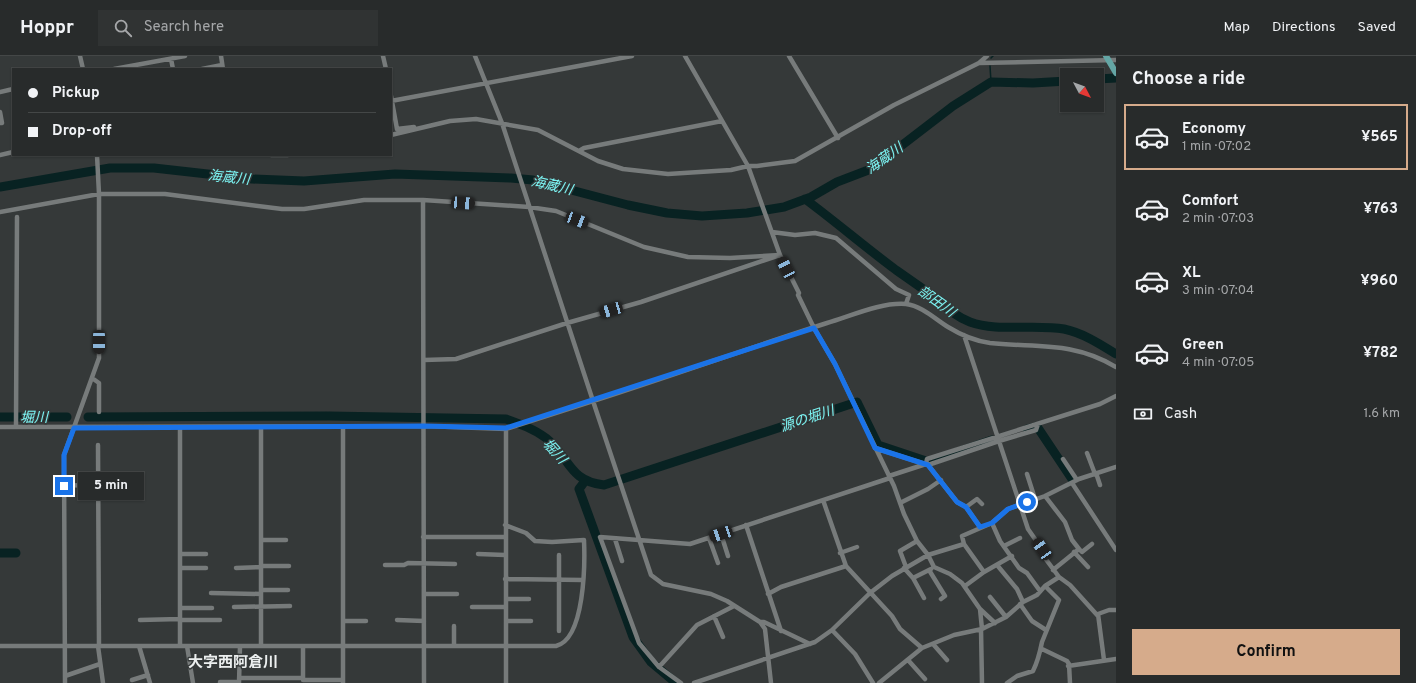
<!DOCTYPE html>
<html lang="en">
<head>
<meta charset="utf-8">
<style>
	:root { --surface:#282b2b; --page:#303333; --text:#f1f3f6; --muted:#a5a7a9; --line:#444747; --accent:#d6ab8b }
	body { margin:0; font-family:Overpass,"Noto Sans JP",sans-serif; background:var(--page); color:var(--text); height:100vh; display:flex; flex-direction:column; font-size:15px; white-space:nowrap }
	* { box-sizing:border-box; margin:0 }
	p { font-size:13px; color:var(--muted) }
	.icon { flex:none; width:22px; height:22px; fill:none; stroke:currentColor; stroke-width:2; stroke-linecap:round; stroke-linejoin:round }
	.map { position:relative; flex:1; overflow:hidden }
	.drawer { display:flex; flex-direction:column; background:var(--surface); width:300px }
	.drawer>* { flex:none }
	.hud { position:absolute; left:12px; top:12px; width:380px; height:88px; border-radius:0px; box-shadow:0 1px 3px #0004,0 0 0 1px var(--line); display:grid; align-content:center; height:88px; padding:0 16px; background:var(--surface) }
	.needle { width:26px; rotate:131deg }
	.buttons { position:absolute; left:1060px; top:12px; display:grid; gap:8px }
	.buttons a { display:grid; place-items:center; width:44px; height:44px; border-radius:0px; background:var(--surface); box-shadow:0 1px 3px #0004,0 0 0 1px var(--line); font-size:20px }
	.end { position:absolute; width:18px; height:18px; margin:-9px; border:5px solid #1a73e8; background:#fff; box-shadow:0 0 0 2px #fff }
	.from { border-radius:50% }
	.bubble { position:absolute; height:28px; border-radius:0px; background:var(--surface); box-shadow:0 1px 3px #0004,0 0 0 1px var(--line); font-size:13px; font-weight:700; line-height:28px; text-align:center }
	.car { position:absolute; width:12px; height:24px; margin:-12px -6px; border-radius:5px; box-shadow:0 0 3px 1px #0007; background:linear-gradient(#222 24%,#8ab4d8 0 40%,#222 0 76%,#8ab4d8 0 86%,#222 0) }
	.hud b { display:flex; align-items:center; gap:14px; height:38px; font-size:15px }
	.hud b+b { border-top:1px solid var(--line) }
	.hud i { width:10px; height:10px; background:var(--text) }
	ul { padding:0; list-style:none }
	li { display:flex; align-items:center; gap:12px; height:66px; margin:0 8px 6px; padding:0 8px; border:2px solid transparent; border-radius:0px }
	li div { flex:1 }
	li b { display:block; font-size:15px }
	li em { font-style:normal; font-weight:700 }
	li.current { border-color:var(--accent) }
	li>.icon { width:36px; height:36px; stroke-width:1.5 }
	h2 { padding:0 16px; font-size:18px; line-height:48px }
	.pay { display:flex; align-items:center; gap:10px; height:44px; padding:0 16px; font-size:15px }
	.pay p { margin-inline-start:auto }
	.button { display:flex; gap:8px; margin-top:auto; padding:8px 16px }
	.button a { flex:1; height:46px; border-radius:0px; background:var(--accent); color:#111; font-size:16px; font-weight:700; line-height:46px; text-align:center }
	header { display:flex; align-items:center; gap:24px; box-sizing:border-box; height:56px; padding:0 20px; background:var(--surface); border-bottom:1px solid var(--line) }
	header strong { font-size:19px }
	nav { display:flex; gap:22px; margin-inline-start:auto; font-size:14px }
	.search { width:280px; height:36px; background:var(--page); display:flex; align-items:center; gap:10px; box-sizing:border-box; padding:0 14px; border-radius:0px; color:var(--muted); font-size:15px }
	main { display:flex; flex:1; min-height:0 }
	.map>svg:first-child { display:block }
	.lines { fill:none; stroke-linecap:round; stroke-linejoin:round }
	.stream { stroke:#082222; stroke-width:1.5 }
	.river { stroke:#082222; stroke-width:9 }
	.minor { stroke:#777b7b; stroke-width:4.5 }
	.major { stroke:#64a6a5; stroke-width:6 }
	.route { stroke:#1a73e8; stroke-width:5 }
	.labels { text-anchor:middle; stroke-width:3; stroke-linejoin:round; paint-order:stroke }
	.water-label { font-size:14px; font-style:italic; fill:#7cf5f4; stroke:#353939 }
	.quarter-label { font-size:15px; font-weight:bold; fill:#ecefef; stroke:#353939 }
</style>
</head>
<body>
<header>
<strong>Hoppr</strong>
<div class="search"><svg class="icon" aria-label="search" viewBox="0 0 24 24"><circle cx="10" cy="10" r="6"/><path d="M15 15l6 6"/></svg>Search here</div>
<nav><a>Map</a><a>Directions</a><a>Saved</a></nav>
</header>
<main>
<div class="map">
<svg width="1116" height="627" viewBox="0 0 1116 627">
	<rect width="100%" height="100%" fill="#353939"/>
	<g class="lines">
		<path class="stream" d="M991,2L993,0
			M990,10L991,26"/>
		<path class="river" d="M1097,23L1116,22
			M0,131L110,112H154L252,123L304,125L395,118L511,122L533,124L628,149L667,157L702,160L747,157L784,151L811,141L837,126L871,113L953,50L991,26L1033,27L1067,25
			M805,143C836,166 865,191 896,214C906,221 916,228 926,235C941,246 952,259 970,266C996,276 1036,268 1064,273C1083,277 1100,288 1116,298
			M0,361H67
			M88,361L329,360L506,363C520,368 534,373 546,382C570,401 568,425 604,429L857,346L878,389L929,406L992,384
			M1027,373L1035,371L1038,372L1072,423
			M585,425L579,433L633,581L651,606L676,627
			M0,497H16"/>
		<path class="minor" d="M80,0L83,13
			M221,0L223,13
			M383,0L386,13
			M475,0L502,67L593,345C671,320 749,292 827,267C851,260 881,246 906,248C922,250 935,263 948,271C961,279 975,285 990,287C1037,292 1073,285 1116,311
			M789,0L838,82
			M171,3L173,13
			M979,7L1116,4
			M114,13L185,0
			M202,13L222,9
			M0,36L13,33
			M391,40L397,73L414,71
			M391,45L632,0
			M0,56L2,67H0
			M391,79L450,65L476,63L538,74L598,105L623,113L668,118L731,114L748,110H757L795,105L894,49L979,7L987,0
			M579,95L584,92L722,65
			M0,99L13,96
			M271,99H288
			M423,144L424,627
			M0,156L99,138H165L282,153H304L364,144H423L529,151L556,155L644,191L688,201L730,202L780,199L748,110L685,0
			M772,176L795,179L815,177L836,182L896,233L909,239L906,248
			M964,279L1028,473L1042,493V498L1059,521L1070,529L1098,560
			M424,304L456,303L567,267L641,246L780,199L799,237L798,239L814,272L835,308L894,430L904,458L917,485L900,495L906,511
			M92,322L99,327V356
			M0,371L424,370L506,373L593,345L651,519L663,528L711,538L727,545L760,566L765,573L771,627
			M16,371L17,161
			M343,371V627
			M506,373V627
			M999,385L1036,374L1038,368
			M98,389L99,590
			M875,392L928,409L957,446L966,451L980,471
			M1087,397L1095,418
			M1063,403L1077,424
			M926,408L927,403L1100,348L1116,340
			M928,409L999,385
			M1096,417L1100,429
			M1027,418L1035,443
			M889,420L926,408
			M1072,427L1116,494
			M64,429L98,430
			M1045,440L1065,466L1072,484L1079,493L1053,514
			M823,444L846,510L892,560L900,573L922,592
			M900,447L928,433L941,424
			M966,451L977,443L982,448
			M992,467L1000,485L1019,512L1027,517L1040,535
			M746,469L781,575
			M721,478L728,500
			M423,481H506
			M709,482L718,507
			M615,483L622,505
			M261,484H286
			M917,485L928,499L934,511L950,518L962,527L980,553L995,567
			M1004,490L1020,482
			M1079,493L1082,496L1092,488
			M1074,496L1088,511
			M840,497L857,491
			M180,498H206
			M478,498L505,499
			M559,499V575
			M385,509H404L408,507L455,508
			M997,509L1017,533L1023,546
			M261,510H289
			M180,512H206
			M236,512L261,511
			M904,512L913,522L924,542
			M929,514L945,540L941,543
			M984,516L964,488L962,480L992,467L1008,453L1045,440L1079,423L1116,411
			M913,522L931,513
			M505,523L583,524
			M965,530L984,516L1012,500
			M261,534H288
			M211,537L261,538
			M424,538H457
			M768,538L781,531L846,510
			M990,541L1006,561
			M506,543H529
			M1020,548L1032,565L1046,574
			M234,551L290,550
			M472,551H506
			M180,552H212
			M980,553L982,573
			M714,560L723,581
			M140,564L180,563
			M180,564H220
			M397,564L424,565
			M343,565H366
			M506,565H531
			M760,566H764L810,588
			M454,570V590
			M981,573L982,627
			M832,574L855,598L873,627
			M933,588L947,604
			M0,590H556C585,583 585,507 584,484L552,486L535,485L526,477L505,469
			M98,590L103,627
			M139,590L150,627
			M180,590V372
			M187,590L193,627
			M261,590V371
			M1042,593L1067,605L1069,608L1070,627
			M908,604L925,623
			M1104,604L1098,558L1109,554H1116
			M1068,610L1116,603
			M659,611L697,569L734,550
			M65,620L100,608
			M239,622H303
			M132,624L148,619
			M303,624H343
			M303,624V590
			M220,626H239
			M65,627L64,399L99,302V138L97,99
			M239,627L240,590
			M681,627L659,611L639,587L600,481L690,488L890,422
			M694,627L815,586L832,574L870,537L892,520L928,499L964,488
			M879,627L922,592L954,579L982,573L1006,561L1023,546L1037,539L1045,530L1059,521
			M1007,627L1017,620L1033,615C1038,605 1040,596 1042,586L1059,544L1045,530"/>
		<path class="major" d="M1106,0L1116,17"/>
	</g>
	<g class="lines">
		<path class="route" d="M64,430V399L74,372L424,370L506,372L814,272L835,308L875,392L928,409L957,446L966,451L980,471L992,467L1008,453L1027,446"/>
	</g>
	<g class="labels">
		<g class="water-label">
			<text transform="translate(884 102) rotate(-35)" y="5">海蔵川</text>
			<text transform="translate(229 121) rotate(6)" y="5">海蔵川</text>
			<text transform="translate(552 129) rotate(13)" y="5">海蔵川</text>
			<text transform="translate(937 245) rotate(36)" y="5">部田川</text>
			<text x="34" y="366">堀川</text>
			<text transform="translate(807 362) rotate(-18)" y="5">源の堀川</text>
			<text transform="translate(555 395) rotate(48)" y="5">堀川</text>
		</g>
		<g class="quarter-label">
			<text x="233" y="611">大字西阿倉川</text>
		</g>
	</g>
</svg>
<div class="buttons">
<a><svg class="needle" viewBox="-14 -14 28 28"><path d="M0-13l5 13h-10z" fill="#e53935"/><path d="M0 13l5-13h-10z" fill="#a5a7a9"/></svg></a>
</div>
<i class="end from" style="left:1027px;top:446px"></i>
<i class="end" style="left:64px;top:430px"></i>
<div class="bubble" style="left:78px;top:416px;width:66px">5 min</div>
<i class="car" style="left:463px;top:147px;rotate:94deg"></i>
<i class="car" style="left:577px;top:164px;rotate:111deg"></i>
<i class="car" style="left:786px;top:212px;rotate:333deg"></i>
<i class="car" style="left:611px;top:254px;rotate:254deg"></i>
<i class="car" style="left:99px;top:286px;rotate:180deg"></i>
<i class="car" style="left:721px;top:478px;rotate:252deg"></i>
<i class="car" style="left:1042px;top:493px;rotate:326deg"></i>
<div class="hud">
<b><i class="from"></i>Pickup</b>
<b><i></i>Drop-off</b>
</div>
</div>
<section class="drawer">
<h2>Choose a ride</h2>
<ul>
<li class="current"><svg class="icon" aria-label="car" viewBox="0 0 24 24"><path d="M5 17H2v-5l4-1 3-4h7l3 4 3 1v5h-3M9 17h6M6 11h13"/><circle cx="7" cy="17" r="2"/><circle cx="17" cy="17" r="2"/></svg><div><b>Economy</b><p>1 min · 07:02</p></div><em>¥565</em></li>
<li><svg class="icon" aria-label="car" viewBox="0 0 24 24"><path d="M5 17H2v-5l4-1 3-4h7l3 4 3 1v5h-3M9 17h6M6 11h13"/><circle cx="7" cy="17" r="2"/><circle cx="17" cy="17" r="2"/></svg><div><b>Comfort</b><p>2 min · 07:03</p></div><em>¥763</em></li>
<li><svg class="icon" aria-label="car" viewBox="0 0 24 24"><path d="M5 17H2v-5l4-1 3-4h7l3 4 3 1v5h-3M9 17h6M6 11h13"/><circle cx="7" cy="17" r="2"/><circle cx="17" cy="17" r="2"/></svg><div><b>XL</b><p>3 min · 07:04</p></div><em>¥960</em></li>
<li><svg class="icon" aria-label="car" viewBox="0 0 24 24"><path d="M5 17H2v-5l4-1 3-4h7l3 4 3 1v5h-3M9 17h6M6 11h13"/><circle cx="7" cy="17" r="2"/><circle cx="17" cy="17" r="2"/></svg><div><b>Green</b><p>4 min · 07:05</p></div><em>¥782</em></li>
</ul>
<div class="pay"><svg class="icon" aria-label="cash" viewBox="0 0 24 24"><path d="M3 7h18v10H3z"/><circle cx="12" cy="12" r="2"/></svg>Cash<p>1.6 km</p></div>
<div class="button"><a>Confirm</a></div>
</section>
</main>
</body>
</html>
